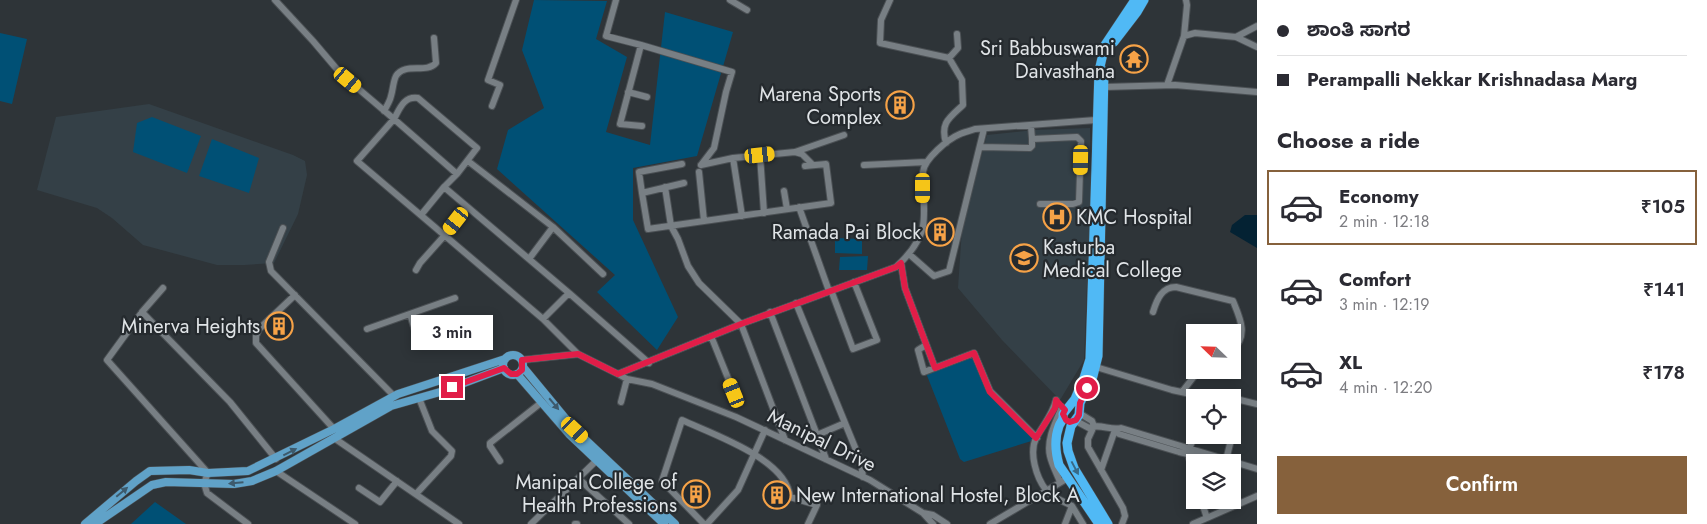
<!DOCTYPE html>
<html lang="en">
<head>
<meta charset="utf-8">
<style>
	:root { --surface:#fff; --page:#f7f7f7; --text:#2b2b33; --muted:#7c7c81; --line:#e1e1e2; --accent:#86613c }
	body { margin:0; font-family:Jost,"Noto Sans Kannada",sans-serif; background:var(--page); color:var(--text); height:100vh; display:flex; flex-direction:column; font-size:19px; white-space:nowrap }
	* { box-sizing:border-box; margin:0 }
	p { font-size:16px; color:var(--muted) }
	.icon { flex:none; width:28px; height:28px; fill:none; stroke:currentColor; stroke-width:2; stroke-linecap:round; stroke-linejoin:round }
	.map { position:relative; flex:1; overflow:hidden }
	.side { display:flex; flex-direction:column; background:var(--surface); width:450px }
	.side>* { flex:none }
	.guide { display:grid; align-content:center; height:110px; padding:0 20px; background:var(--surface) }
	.needle { width:32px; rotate:293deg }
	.controls { position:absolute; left:1186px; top:324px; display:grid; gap:10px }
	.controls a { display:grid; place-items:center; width:55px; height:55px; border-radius:0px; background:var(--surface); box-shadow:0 2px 12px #0003; font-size:25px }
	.end { position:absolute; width:22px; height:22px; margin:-11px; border:6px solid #e11d48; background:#fff; box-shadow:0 0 0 2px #fff }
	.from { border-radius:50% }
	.bubble { position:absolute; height:35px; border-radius:0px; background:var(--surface); box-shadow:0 2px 12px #0003; font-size:16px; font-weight:600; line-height:35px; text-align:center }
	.car { position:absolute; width:15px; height:30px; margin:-15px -8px; border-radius:6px; box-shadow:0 0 4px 1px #0007; background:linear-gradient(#f5c518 24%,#345 0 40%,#f5c518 0 76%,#345 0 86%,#f5c518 0) }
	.guide b { display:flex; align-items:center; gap:18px; height:48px; font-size:19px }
	.guide b+b { border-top:1px solid var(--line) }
	.guide i { width:12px; height:12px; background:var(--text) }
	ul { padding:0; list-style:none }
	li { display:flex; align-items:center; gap:15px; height:75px; margin:0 10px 8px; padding:0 10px; border:2px solid transparent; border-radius:0px }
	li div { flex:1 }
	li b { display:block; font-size:19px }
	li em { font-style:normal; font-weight:600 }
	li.selected { border-color:var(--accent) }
	li>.icon { width:45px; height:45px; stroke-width:1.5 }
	h2 { padding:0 20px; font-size:22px; line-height:60px }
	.primary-button { display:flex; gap:10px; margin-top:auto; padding:10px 20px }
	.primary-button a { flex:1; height:58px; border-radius:0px; background:var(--accent); color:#fff; font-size:20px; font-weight:600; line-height:58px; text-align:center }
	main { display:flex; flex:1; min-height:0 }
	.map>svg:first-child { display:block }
	.built { fill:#344047 }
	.green { fill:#005075 }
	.water { fill:#042233 }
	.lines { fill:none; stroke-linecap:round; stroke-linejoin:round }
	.minor-casing { stroke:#4b5054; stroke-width:8 }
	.major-casing { stroke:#4b5054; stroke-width:9 }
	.highway-casing { stroke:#4b5054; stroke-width:10 }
	.minor { stroke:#787f84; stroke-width:6 }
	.major { stroke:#60a2c8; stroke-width:8 }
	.highway { stroke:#50b9f5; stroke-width:9 }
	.oneway { fill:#3d5a6c }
	.oneway2 { fill:#386a88 }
	.route { stroke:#e11d48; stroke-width:6 }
	.labels { text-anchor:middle; stroke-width:4.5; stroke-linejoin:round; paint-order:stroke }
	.poi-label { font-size:20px; fill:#e0e4e7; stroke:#252a2e; text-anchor:end }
	.street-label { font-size:20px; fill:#e0e4e7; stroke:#252a2e }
</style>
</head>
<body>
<main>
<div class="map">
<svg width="1257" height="524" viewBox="0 0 1257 524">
	<rect width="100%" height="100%" fill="#2e3438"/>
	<path class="built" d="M149,104L293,155L305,161L307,175L298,214L274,263L244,265H217L143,245L112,218L97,208L37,190L56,117Z
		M1090,128L1091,184L1084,360L1060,400L1002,340L958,288L962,229L987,135L1034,130Z"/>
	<path class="green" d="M534,0L607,1L596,39L627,57L606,132L650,145L665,12L733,32L697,156L633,168V220L678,317L657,350L597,292L615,275L497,169L508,130L544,108L522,50Z
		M0,33L27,39L12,104L0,101Z
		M152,117L201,136L187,173L133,152L137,123Z
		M212,139L259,158L249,193L199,176Z
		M835,238L862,239V254L835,253Z
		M868,256L867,270H839L840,257Z
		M973,354L989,391L1038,439L964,462L960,459L926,373Z
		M155,502L186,524H131Z"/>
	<path class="water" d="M1245,215H1257V248L1230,232L1232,225Z"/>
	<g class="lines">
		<g class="minor-casing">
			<path id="minor" d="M275,0L313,41L341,74L394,119C400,108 404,96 418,98L477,148L457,174L394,119L357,161L543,319L578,354
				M616,0L606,36L641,45L620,124L642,126
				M730,0L747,10
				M890,0L881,20L880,43L949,58L962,80L963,105C949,118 940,123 946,143
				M1184,36L1195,33L1236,37L1257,47
				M1236,37L1257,26
				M641,45L732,72L726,92L714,148L701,165
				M949,58L958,48L957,34
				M1167,85L1184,36L1187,5L1186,0
				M1104,87L1175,85L1257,92
				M628,92L647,97
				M492,106L500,85L488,80L516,0
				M384,111C387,106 390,101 391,96C393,90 393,82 396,76C405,62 426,74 436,63L434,38
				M1031,126L1032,139L1077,137L1081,141L1079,202L1073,204H1040
				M980,147L1030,148L1032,146V139
				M795,152L844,135
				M760,155L764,213
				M733,158L742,216
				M468,161L553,227
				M701,165L733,158L795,152L802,154L813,165
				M864,165L926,162
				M699,172L704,221
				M457,174L444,187L569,293L543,319
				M684,183L642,193L648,229L831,203L826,164L805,166
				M665,187L671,226L678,239L688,266L699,283L741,324L785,440
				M784,191L787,209
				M642,193L639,172L682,164
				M799,207L829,291
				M421,215L444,187
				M283,228L269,262L271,271L394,396
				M909,254L934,276L949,271L984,129
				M529,259L553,227L603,274
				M901,263L905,288L935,368
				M416,270L420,263L445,235L467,207
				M163,288L142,312L107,360L208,473L204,483L207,493L248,524
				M831,290L853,349L877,340L854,282
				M569,293L649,363
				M295,295L259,329L256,336V343L334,429
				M142,312L230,402L276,459
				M770,312L817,435L845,423L796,303
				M1153,312C1157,299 1162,287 1176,287L1233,301C1240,318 1249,336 1232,350
				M410,314L417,337
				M367,329L455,298
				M711,336L734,393
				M926,345L918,350L924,372L974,353L990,391L1037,438
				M522,360L578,354L618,374L741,324L896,267C908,256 920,242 923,226C926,208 922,189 923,172C924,159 948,139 960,134C964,132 970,131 975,129L1096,120
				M1096,367L1172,390L1186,393H1213L1232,398
				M618,374L627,379L652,384L736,417L785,440L870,480L923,513L933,524
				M1182,392L1199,370
				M1232,398L1257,404
				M1056,400C1053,414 1043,425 1036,438C1029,453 1036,477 1046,490C1051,497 1065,502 1072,506L1065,524
				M621,402L627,379
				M1079,413L1092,421L1094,426
				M1076,421L1089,428C1099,423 1111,431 1121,428L1257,469
				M845,423L861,462L863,477
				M1094,426L1088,439V447L1123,508L1125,516L1122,524
				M1115,430L1119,434L1179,452L1188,454L1196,452
				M817,435L826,459
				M334,438L459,524
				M1189,449L1195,435
				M1188,454L1195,480
				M1226,460L1230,444
				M500,461L490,446V443L542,402
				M1101,470L1115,430
				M276,471L355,524
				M579,479L629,524
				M1060,482C1057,474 1052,465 1050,456C1046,440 1056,421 1062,407
				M359,488L380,502L397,481
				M416,494L451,456L452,451L432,431L419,398
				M1201,500L1207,518
				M1072,506L1083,524
				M923,513L933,515L947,524
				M531,524L596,461
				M575,524H577
				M704,524L662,481L682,420C712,434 787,459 790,497L817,505L808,524
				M707,524L738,490L765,430
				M990,524L1068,478
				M1193,524L1257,496"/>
		</g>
		<g class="major-casing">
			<path id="major" d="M503 365a10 10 0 1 1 20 0a10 10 0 1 1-20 0Z
				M523,367L575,430L675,524
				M517,374L569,434L664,524
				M85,524L136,481L150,471L189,470L208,473L248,471L334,429L398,394L505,359
				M95,524L152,485L166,482L234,484L252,481L276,471L391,406L440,392L504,368"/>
		</g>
		<g class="highway-casing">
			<path id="highway" d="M1114,42L1137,12L1144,0
				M1104,71L1098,356L1093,376L1080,403L1079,415L1071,426L1067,443L1068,451L1074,468L1108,524
				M1099,524L1059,465C1055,451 1054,439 1059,426C1061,421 1064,420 1063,414L1075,399L1084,378L1090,359L1099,71L1105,45L1135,0"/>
		</g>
		<use href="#minor" class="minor"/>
		<use href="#major" class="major"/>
		<use href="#highway" class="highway"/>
	</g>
	<defs><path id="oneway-solid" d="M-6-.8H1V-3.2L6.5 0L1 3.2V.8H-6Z" transform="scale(1.25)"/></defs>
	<g class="oneway">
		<use href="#oneway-solid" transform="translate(554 404) rotate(50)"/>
		<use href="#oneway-solid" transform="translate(290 452) rotate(-27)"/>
		<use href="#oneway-solid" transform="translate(236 483) rotate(175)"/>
		<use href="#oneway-solid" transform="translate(122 492) rotate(-40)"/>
	</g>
	<use class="oneway2" href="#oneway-solid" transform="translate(1075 468) rotate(62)"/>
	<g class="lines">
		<path class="route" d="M452,387L504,368L511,374H517L522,370V360L578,354L618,374L741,324L896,267L901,263L905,288L935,368L974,353L990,392L1036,438L1055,408L1056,400L1065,410L1063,414L1066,420L1070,422L1076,420L1079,415L1080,403L1087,388"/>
	</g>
	<defs>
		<g id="temple-ring" transform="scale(1.4375)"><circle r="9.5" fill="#252a2e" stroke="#f6a247" stroke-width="1.5"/><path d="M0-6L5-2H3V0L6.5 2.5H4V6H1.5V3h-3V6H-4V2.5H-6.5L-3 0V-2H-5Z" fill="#f6a247"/></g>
		<g id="building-ring" transform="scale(1.4375)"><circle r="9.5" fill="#252a2e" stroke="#f6a247" stroke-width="1.5"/><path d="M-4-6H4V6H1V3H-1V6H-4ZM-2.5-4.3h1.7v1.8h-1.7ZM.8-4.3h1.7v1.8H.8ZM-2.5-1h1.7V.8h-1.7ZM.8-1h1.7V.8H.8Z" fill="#f6a247"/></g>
		<g id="hospital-ring" transform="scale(1.4375)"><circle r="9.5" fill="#252a2e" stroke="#f6a247" stroke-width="1.5"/><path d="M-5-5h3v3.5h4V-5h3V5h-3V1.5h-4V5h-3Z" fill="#f6a247"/></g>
		<g id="university-ring" transform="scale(1.4375)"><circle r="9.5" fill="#252a2e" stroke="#f6a247" stroke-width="1.5"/><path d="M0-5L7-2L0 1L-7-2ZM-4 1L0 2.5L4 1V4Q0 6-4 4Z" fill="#f6a247"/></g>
	</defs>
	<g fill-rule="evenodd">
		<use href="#temple-ring" x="1134" y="59"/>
		<use href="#building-ring" x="900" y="105"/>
		<use href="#hospital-ring" x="1057" y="217"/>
		<use href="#building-ring" x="940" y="232"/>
		<use href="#university-ring" x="1024" y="258"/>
		<use href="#building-ring" x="279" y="326"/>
		<use href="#building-ring" x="696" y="494"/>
		<use href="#building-ring" x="777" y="495"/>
	</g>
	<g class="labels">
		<g class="poi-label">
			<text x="1115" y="55">Sri Babbuswami<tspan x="1115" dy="23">Daivasthana</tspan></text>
			<text x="881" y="101">Marena Sports<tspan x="881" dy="23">Complex</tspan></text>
			<text x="1076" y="224" text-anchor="start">KMC Hospital</text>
			<text x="921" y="239">Ramada Pai Block</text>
			<text x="1043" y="254" text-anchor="start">Kasturba<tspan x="1043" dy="23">Medical College</tspan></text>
			<text x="260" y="333">Minerva Heights</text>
			<text x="677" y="489">Manipal College of<tspan x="677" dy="23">Health Professions</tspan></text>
			<text x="796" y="502" text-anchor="start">New International Hostel, Block A</text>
		</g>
		<g class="street-label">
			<text transform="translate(822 440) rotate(26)" y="7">Manipal Drive</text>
		</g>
	</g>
</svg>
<div class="controls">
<a><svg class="needle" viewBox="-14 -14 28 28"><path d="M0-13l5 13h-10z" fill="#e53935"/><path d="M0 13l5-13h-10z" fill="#7c7c81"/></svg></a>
<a><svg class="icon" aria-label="locate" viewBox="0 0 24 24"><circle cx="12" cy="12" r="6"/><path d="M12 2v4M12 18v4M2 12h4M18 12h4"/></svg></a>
<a><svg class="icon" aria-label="layers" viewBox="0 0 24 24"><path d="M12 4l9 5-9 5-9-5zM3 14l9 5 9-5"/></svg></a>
</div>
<i class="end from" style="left:1087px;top:388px"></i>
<i class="end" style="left:452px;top:387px"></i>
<div class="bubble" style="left:411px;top:315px;width:82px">3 min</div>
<i class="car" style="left:348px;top:80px;rotate:130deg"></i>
<i class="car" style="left:760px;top:155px;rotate:84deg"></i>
<i class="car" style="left:1081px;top:160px;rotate:181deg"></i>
<i class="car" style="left:923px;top:188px;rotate:180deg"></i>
<i class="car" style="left:456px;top:221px;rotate:218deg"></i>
<i class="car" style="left:734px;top:393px;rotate:338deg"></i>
<i class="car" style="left:575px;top:430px;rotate:133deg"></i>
</div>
<section class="side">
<div class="guide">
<b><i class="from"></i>ಶಾಂತಿ ಸಾಗರ</b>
<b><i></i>Perampalli Nekkar Krishnadasa Marg</b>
</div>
<h2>Choose a ride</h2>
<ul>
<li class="selected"><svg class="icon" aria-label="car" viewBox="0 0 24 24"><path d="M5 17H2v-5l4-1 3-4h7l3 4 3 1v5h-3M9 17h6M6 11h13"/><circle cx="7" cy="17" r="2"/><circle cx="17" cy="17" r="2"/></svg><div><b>Economy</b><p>2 min · 12:18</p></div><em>₹105</em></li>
<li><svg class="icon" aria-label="car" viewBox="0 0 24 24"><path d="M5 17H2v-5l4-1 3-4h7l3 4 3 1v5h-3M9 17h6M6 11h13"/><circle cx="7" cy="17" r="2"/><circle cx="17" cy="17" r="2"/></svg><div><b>Comfort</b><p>3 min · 12:19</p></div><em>₹141</em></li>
<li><svg class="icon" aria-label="car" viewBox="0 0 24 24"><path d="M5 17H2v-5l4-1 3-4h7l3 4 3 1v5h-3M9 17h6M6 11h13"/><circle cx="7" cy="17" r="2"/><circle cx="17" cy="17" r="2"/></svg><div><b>XL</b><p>4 min · 12:20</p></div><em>₹178</em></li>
</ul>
<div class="primary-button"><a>Confirm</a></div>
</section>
</main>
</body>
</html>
